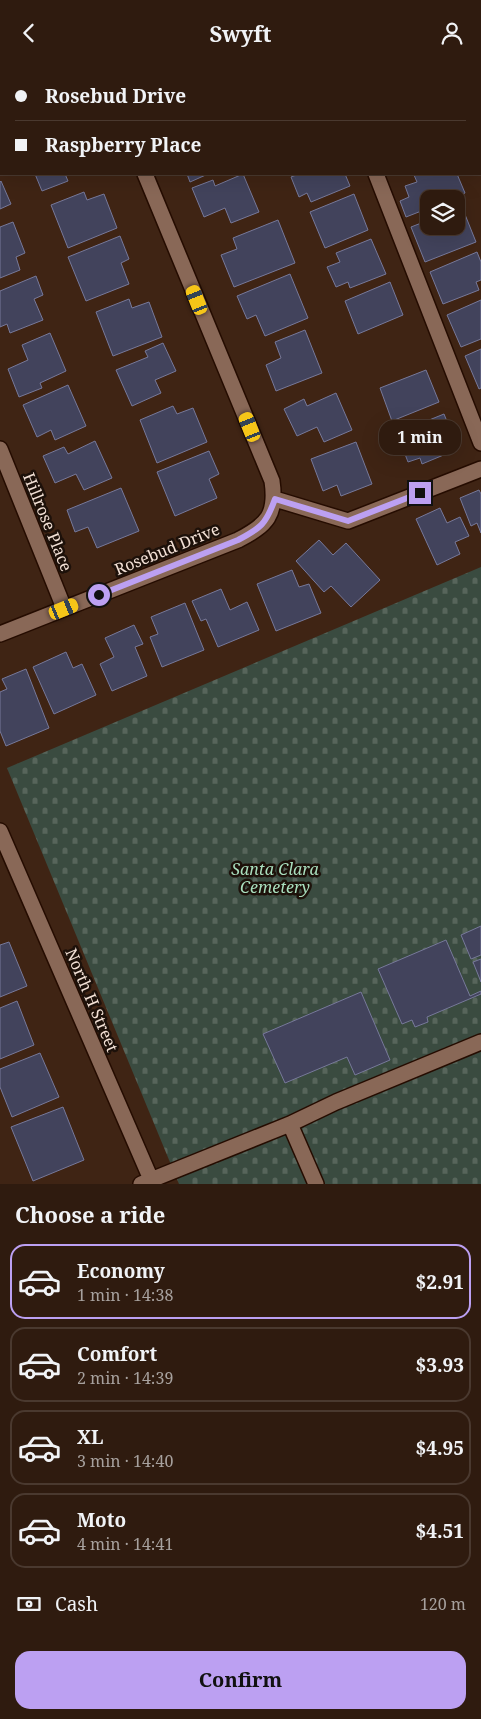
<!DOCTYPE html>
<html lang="en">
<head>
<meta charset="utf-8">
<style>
	:root { --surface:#2f1b0f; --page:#372418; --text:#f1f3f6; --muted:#a7a19e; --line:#4a392f; --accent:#bca0f2 }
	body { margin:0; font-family:"Noto Serif",serif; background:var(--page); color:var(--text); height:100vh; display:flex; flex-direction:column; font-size:19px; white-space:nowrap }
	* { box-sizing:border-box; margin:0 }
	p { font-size:16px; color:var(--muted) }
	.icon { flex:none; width:28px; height:28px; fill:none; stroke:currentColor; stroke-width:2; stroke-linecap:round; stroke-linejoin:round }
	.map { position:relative; height:1119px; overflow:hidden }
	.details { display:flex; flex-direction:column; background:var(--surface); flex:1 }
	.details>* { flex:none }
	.guide { position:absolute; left:0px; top:0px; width:481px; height:110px; box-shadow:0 5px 20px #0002,0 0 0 1px var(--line); display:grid; align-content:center; height:110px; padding:0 15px; background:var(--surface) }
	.fabs { position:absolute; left:420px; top:125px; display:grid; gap:10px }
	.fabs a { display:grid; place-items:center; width:45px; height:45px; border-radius:10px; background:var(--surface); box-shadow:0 5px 20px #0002,0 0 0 1px var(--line); font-size:25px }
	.end { position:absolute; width:22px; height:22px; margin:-11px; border:6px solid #bca0f2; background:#111; box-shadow:0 0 0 2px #111 }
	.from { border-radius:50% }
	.bubble { position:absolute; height:35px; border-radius:15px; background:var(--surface); box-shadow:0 5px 20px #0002,0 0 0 1px var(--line); font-size:16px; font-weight:700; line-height:35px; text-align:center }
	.car { position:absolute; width:15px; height:30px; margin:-15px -8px; border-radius:6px; box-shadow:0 0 4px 1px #0007; background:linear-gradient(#f5c518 24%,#345 0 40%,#f5c518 0 76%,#345 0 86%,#f5c518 0) }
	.guide b { display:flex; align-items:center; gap:18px; height:48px; font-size:19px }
	.guide b+b { border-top:1px solid var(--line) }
	.guide i { width:12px; height:12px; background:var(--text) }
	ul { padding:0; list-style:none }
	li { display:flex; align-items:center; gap:15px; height:75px; margin:0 10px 8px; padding:0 5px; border:2px solid var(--line); border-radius:15px }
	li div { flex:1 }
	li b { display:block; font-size:19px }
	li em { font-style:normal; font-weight:700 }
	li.active { border-color:var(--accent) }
	li>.icon { width:45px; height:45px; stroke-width:1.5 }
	h2 { padding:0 15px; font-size:22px; line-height:60px }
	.pay { display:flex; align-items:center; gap:12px; height:55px; padding:0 15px; font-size:19px }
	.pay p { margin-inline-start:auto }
	.button { display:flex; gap:10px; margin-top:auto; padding:10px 15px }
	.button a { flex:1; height:58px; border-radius:15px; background:var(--accent); color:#111; font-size:20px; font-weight:700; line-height:58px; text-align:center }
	header { display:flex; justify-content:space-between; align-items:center; height:65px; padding:0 15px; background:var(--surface); font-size:22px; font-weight:700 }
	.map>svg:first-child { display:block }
	.cemetery { fill:url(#cemetery-stones) }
	.building { fill:#42435c; stroke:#77799a }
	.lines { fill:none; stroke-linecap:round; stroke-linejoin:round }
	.minor-casing { stroke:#250c00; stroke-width:18 }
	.minor { stroke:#896857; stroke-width:15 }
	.route { stroke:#bca0f2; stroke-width:6 }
	.labels { text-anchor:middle; stroke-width:5; stroke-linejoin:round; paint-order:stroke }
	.street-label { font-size:16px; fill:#f3e1d6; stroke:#1d110a }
	.park-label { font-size:16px; font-style:italic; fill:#a9dfbe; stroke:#1d110a }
</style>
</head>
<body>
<header><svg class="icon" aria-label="back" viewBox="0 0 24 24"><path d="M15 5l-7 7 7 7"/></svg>Swyft<svg class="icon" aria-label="person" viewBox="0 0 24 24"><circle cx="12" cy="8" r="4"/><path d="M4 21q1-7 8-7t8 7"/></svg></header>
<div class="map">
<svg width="481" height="1119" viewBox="0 0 481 1119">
	<defs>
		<pattern id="cemetery-stones" width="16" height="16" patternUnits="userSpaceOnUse" patternTransform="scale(1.25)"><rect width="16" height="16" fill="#3a4b40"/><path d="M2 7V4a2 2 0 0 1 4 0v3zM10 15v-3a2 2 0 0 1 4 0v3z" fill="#57655b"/></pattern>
	</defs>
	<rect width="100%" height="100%" fill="#3f2414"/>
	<path class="cemetery" d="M481,502V1119H179L7,703Z"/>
	<path class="building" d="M0,0H33V1H1V18H0Z
		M248,0H300L301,1H248Z
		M349,0H408L409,1H349Z
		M35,109H65L68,116L42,126Z
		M187,109H208L190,117Z
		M243,109L259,147L231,158L225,143L204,152L192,123L213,115L215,121Z
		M299,109H345L350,121L311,137L307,128L299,132L291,112Z
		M417,109H457L465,128L451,134H429V143L406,152L400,136L409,132L405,121L417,117L414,110Z
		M1,116L11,139L0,144V117Z
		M84,127L87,135L104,129L117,163L68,183L51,140Z
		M354,129L368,165L325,183L310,147Z
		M464,147L476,177L425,197L411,162L429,155V161H456V150Z
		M278,155L295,198L234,222L221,190L237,184L233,173Z
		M13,157L25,188L16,192L20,205L0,213V162Z
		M120,171L129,194L121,198L129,219L86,236L68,192Z
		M371,174L386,209L350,223L348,217L336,222L327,202L340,197L336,188Z
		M477,187L481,197V215L476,217L479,225L443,239L430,207Z
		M290,209L308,253L265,271L256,250L247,254L237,231Z
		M36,211L43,230L34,234L43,255L10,268L7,259L0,262V226Z
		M390,217L403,250L358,269L345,236Z
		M129,234L132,243L149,237L162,272L113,291L96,247Z
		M481,235V274L461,282L447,250Z
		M305,265L322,308L276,326L266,300L281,293L275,277Z
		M50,268L66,306L40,318L42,323L19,332L8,304L28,295L22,280Z
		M163,278L176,306L155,315L161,328L132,341L116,305L148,292L145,286Z
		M481,284V323L479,324L465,291Z
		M426,305L439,337L392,356L380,323Z
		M68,320L86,361L55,375L51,365L37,372L23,340Z
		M336,328L352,365L324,377L317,362L297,371L284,344L304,334L307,341Z
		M173,341L177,349L193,343L207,377L157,398L140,355Z
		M444,349L458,384L422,399L420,393L408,397L397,368Z
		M95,376L112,413L84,425L76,409L55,418L43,391L64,382L68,389Z
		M356,377L372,419L341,431L337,420L323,426L311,394Z
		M209,386L219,409L209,414L217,433L175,451L157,407Z
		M121,423L139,466L97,483L88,462L75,467L67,445Z
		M479,425L481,429V468L477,458L471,461L460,433Z
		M440,443L447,458L460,452L469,471L455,477L460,489L437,500L416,454Z
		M319,475L333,490L346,478L380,515L351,542L331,521L324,527L296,496Z
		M292,505L299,522L309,519L321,548L276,566L257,519Z
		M221,524L230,545L247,537L259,565L218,582L206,554L201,556L192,536Z
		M185,538L204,585L162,602L150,572L158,569L151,552Z
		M134,560L143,579L135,582L147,611L112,626L100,599L114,592L105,573Z
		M66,587L73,603L82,599L96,630L54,649L33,602Z
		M26,604L49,663L6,681L0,666V627L7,624L2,614Z
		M481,861V890L471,894L461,870Z
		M446,875L470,931L481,926V929L427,952L428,957L415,962L412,955L402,959L378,904Z
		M9,877L27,921L0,932V880Z
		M481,894V917L473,897Z
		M361,927L390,995L355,1010L347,992L285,1018L263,969Z
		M17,936L34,980L0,994V943Z
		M40,988L59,1032L12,1052L0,1022V1004Z
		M63,1042L84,1095L33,1116L11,1062Z"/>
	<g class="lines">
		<g class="minor-casing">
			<path id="minor" d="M100,0L101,1
				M332,0L333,1
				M480,7L481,6
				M376,109L481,378
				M0,384L64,543
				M275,434L348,456L481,404
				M0,569L238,475C267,460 277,450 272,416L145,109
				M0,766L153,1119
				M290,1059L316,1119
				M141,1119L290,1059L336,1037L481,977"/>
		</g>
		<use href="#minor" class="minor"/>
	</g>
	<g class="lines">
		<path class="route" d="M99,530L238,475C261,463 266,459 275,434L348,456L420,428"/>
	</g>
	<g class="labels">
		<g class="street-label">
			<text transform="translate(48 457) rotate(68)" y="6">Hillrose Place</text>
			<text transform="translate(167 484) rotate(-22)" y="6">Rosebud Drive</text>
			<text transform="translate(92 935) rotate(67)" y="6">North H Street</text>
		</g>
		<g class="park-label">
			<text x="275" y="810">Santa Clara<tspan x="275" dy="18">Cemetery</tspan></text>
		</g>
	</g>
</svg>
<div class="fabs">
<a><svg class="icon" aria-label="layers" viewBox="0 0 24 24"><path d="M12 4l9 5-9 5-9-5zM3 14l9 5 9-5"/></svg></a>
</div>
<i class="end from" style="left:99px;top:530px"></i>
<i class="end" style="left:420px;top:428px"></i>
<div class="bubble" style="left:379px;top:355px;width:82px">1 min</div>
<i class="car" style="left:197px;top:235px;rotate:338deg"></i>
<i class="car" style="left:250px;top:362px;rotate:338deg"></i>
<i class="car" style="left:64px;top:544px;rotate:68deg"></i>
<div class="guide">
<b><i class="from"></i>Rosebud Drive</b>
<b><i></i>Raspberry Place</b>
</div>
</div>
<section class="details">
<h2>Choose a ride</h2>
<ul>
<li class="active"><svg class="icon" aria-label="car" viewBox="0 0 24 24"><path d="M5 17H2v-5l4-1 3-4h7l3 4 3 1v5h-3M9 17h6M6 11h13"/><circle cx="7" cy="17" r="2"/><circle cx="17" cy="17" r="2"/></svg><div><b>Economy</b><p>1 min · 14:38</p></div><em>$2.91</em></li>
<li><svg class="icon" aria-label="car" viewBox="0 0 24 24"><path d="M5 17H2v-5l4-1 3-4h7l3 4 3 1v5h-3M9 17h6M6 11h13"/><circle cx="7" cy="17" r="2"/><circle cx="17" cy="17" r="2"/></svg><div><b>Comfort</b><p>2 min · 14:39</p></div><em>$3.93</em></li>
<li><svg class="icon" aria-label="car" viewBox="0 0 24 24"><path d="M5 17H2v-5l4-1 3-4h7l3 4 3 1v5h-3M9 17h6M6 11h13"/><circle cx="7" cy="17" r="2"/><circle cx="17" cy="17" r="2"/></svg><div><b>XL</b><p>3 min · 14:40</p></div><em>$4.95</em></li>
<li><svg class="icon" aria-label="car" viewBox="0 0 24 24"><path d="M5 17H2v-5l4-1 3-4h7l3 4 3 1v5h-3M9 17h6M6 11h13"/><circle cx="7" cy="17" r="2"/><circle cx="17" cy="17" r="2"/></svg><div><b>Moto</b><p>4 min · 14:41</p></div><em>$4.51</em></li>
</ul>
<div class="pay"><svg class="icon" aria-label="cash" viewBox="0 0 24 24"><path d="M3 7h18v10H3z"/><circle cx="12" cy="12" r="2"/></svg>Cash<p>120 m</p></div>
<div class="button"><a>Confirm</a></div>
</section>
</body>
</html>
